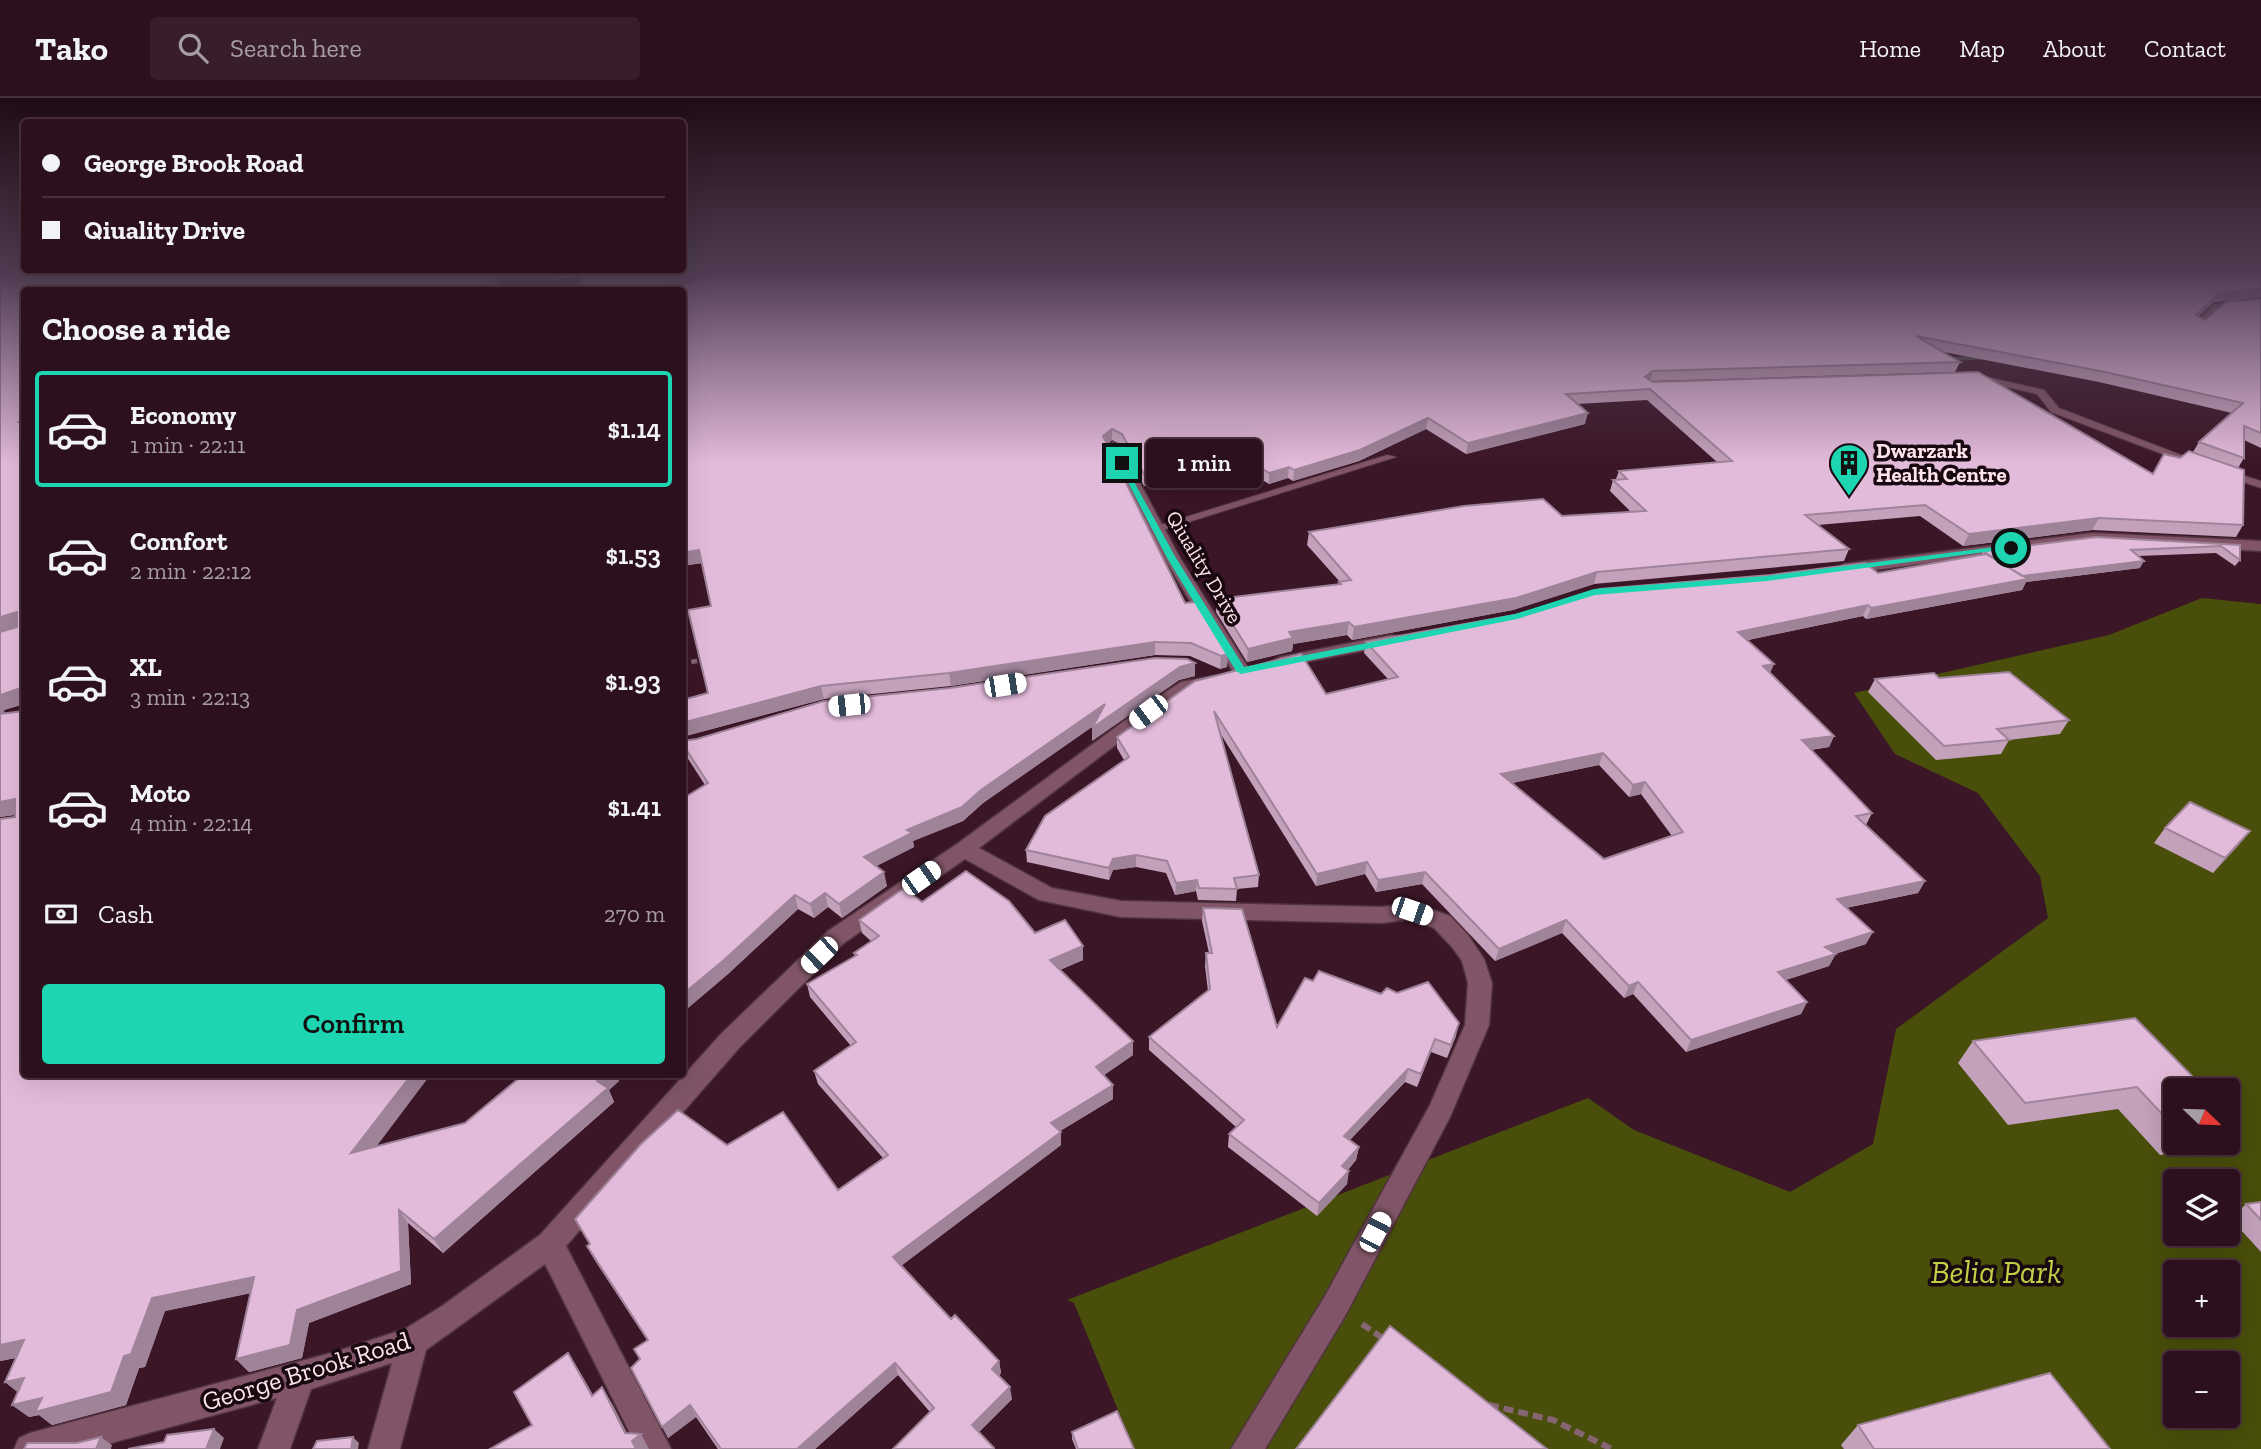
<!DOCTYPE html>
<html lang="en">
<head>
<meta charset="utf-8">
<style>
	:root { --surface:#2c101d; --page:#381e2a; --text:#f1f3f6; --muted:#a69da4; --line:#48303b; --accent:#1dd5b1 }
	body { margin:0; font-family:"Zilla Slab",serif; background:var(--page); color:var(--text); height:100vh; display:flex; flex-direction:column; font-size:26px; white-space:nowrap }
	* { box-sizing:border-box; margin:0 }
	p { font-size:23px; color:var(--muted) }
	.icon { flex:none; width:38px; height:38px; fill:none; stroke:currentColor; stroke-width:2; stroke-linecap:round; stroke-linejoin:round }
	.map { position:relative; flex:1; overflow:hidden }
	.drawer { position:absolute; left:21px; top:189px; width:665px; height:791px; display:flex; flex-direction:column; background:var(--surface); border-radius:7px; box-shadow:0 7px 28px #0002,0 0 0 2px var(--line) }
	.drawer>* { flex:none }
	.guide { position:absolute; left:21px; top:21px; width:665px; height:154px; border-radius:7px; box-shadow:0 7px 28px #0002,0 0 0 2px var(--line); display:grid; align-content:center; height:154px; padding:0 21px; background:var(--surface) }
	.needle { width:46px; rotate:113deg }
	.fabs { position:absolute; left:2163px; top:980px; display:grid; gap:14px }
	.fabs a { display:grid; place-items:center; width:77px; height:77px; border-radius:7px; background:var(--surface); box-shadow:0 7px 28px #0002,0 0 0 2px var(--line); font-size:35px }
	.end { position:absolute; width:32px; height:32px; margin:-16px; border:9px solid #1dd5b1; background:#111; box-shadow:0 0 0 4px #111 }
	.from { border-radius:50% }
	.bubble { position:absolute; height:49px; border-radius:7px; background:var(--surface); box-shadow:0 7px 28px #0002,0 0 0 2px var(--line); font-size:23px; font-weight:600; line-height:49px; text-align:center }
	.car { position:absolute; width:21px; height:42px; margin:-21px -10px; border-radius:9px; box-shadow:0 0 5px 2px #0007; background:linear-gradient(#fff 24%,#345 0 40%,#fff 0 76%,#345 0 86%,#fff 0) }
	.guide b { display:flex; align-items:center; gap:24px; height:66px; font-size:26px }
	.guide b+b { border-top:2px solid var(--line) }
	.guide i { width:18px; height:18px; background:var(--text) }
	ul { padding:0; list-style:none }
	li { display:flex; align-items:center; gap:21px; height:116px; margin:0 14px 10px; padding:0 7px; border:4px solid transparent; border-radius:7px }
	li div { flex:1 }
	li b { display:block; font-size:26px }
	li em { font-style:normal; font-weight:600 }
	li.on { border-color:var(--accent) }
	li>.icon { width:63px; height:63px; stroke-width:1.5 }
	h2 { padding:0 21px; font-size:32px; line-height:84px }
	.pay { display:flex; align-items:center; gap:18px; height:77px; padding:0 21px; font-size:26px }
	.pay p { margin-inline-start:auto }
	.cta { display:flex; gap:14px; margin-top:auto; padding:14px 21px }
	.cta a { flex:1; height:80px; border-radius:7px; background:var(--accent); color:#111; font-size:28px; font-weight:600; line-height:80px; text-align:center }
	header { display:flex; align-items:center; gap:42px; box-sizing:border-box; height:98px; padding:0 35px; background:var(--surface); border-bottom:2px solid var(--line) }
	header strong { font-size:33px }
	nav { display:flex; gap:38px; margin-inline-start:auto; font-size:24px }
	.search { width:490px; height:63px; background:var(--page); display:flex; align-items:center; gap:18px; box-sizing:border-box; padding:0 24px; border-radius:7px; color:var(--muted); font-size:26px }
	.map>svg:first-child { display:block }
	.green { fill:#494e0b; fill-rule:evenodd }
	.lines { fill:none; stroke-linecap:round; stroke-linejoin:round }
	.stream { fill:#4d4e4d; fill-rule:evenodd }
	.service-casing { stroke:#513340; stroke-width:2 }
	.minor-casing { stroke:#513340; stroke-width:3 }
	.path-far1 { stroke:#866573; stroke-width:4.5; stroke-dasharray:6 3.5; stroke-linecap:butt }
	.path { stroke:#866573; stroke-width:6; stroke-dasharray:10 5; stroke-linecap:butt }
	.service { fill:#815567; fill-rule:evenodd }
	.minor { fill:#815567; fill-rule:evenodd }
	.wall { fill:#c3a1bb; fill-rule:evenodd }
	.shaded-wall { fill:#9f8399 }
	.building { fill:#e3bbda; stroke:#9f8399; stroke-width:2; fill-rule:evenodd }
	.route { fill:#1dd5b1 }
	.labels { text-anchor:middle; stroke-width:7; stroke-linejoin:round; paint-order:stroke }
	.far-poi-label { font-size:21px; font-weight:bold; fill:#fde3ec; stroke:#18080f; text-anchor:start }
	.far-street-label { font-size:21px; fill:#fde3ec; stroke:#18080f }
	.street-label { font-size:26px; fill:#fde3ec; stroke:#18080f }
	.near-park-label { font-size:32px; font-style:italic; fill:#c3cf45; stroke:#18080f }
</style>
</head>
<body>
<header>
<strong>Tako</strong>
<div class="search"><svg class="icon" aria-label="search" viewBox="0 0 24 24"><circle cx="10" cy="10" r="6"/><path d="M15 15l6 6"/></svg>Search here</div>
<nav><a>Home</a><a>Map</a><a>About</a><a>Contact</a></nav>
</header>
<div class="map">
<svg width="2261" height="1351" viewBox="0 0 2261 1351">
	<rect width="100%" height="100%" fill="#3b1627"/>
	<path class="green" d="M2202,500L2261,506V1351H1134L1074,1205L1067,1202L1588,1000L1634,1032L1790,1094L1873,1046L1896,931L2048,820L2040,778L1978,695L1895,656L1854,595L2109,537ZM2175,992H2228V1045H2175ZM2175,1083H2228V1136H2175ZM2175,1174H2228V1227H2175ZM2175,1265H2228V1318H2175Z"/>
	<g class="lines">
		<path class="stream" d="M1986,257L1990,259L1989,261L1938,264L1934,262L1938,260Z"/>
		<g class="service-casing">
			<path id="service" d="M2261,202V208L2219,211L2200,229L2193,227L2214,207Z
				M1974,276L2044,292L2059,310L2207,367L2197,369L2051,314L2037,296L1971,281L1969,279Z
				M1387,357L1396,359L1160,433L1156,434L1150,430Z
				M2221,373H2229L2261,383V390L2221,377Z"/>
		</g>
		<g class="minor-casing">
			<path id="minor" d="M1113,344L1120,348L1180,460L1250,573L1247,577H1235L1164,460L1106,348Z
				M2092,435L2261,443V453L2092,443L1844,476L1836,471L1844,466Z
				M1391,537L1397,538L1399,542L1397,546L1280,569L1271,564L1280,559Z
				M1214,578L1223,583L1220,587L1192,592L1154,618L979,750L1052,790L1121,803L1382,809L1412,805L1420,807L1450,818L1468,837L1484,861L1492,885L1489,927L1450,1019L1345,1218L1265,1351H1231L1325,1198L1430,1007L1465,927L1468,885L1462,863L1452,849L1434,830L1411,821L1382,825L1121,819L1039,802L965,761L844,845L739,950L566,1148L671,1351H638L545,1166L426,1252L400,1351H368L392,1265L311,1291L290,1351H258L277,1300L89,1351H14L19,1340L30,1335L335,1254L405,1231L442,1208L540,1137L721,936L828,833L957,746L1142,610L1181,584Z"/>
		</g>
		<path class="path-far1" d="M682,566L706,561"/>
		<path class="path" d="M1362,1226L1384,1241
			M1489,1307L1553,1322L1612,1351"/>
		<use href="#service" class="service"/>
		<use href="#minor" class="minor"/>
	</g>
	<path class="wall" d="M0,177L502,178L493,192H24V606L4,612V615L24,613V976L376,1049L465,1025L524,976H616L619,983L609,992L614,1004L443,1155L408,1125L411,1186L309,1225L302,1260L249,1274L236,1261L251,1195L165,1213L145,1269L139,1270L126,1307L52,1327L39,1317L29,1319L12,1307L18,1294L5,1284L16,1260L0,1263V721L15,719V717L0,719Z
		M550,177H2261V350L2244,342V360L2238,370L2243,427L2236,439L2092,432L1963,448L1920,418L1818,427L1849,451L1844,463L1594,486L1513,512L1352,542L1347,537L1293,546L1292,553L1247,564L1216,514L1217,501L1339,486L1340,484L1307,447L1309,434L1631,414L1610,393L1613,382L1616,381L1619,373L1717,364L1647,302L1577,306L1585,326L1466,356L1426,331L1359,363L1293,383L1288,380L1269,386L1239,368L1228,371L1222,368L1144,388L1122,347L1112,342L1107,346L1185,505L1196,504L1227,569L1220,571L1190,558L1155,557L951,588L824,601L682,639V602L708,595L711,508L702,465L682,468V192L580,178L553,182ZM2261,199V201L2205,222L2199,218L2214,204ZM1944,254L2099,284L2232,315L2199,344L2193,354L2153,376L1652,283L1955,274L1960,264Z
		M2240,447V462L2235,468L2216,455L2138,458L2140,470L2026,484L2022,492L1866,521L1863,518L1748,542L1770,575L1834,638L1829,649L1811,652L1872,715L1866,727L1925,783L1918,795L1846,810L1866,846L1835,856L1829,868L1786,882L1807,904L1801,916L1686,954L1633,896L1624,900L1562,835L1495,863L1422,786L1376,794L1365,776L1316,788L1220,635L1259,777L1258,789L1237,791L1236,803L1198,802L1196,793L1175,797L1166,775L1136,769L1113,772L1109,782L1027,764L1026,752L1124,662L1117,650V639L1195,583L1326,596L1388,581L1364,555L1366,544L1878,475L1982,456L1983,453ZM1599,667L1629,699L1641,696L1672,738L1604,761L1512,685Z
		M1195,565V578L1179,582L1092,643L1093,628L983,705L963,723L913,743L914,749L876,768L887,788L842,820L828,809L814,820L798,811L728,876L682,915V701L705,687L685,656L682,648V643Z
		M1939,580L2069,622L2060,636L2009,642L2001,656L1936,662L1868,594L1875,581Z
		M2165,730L2250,733L2213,775L2154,745Z
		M922,804L1035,835L1083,862L1060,872L1133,943V957L1104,977L1113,1001L1060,1033L1061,1047L902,1167L951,1221L999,1263L1001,1275L999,1278L1012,1301L979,1334L994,1351H893L930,1314L898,1277L815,1351H718L696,1319L668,1340L640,1261L647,1242L594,1161L587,1148L590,1146L575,1121L727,1047L838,1092L883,1060L818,986L814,973L851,948L810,899L807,886L855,859L854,855L871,843L862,835L859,822Z
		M1203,810L1277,929L1456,938L1447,960L1431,954L1417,989L1405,984L1350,1042L1359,1049L1356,1062L1348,1072L1347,1086L1317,1118L1228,1049L1229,1036L1236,1029L1149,952V939L1208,893L1205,868L1206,855H1209L1202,823Z
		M1973,943L2175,992V1045H2221L2218,1048L2160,1057L2118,1011L2008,1027L1958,965Z
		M2228,1015L2239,1026L2228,1038Z
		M2261,1104V1154L2231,1121L2246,1106Z
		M1858,1327L2110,1351H1844L1841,1347Z
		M1072,1334L1134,1351H1076L1072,1341Z"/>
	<path class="shaded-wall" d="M493,177H513L502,178L493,192H486L488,186Z
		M552,177H582L553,182Z
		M682,177H716L673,189L669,184L671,180Z
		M2261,190V199L2214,204L2190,227L2196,217L2219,195Z
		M1653,273L1650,283L1645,279Z
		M1588,315L1585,326L1466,356L1468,345Z
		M1428,320L1426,331L1359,363L1293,383L1294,372Z
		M1112,331V342L1104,349L1103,338Z
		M1223,356L1222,368L1144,388V376Z
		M1240,357L1239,368L1228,371L1229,360Z
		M1289,369L1288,380L1269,386V375Z
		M2099,420L2092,432L1963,448L1969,436Z
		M699,452L702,465L682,468V455Z
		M2144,463L2140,470L2026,484L2022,492L1866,521L1871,510L2019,478Z
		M1597,474L1594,486L1513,512L1352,542L1354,529Z
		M1868,507L1863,518L1734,545L1738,534Z
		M17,514L24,525L0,535V519Z
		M1349,524L1347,537L1293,546L1292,553L1247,564L1248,551L1289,534Z
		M1155,544V557L951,588L949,575Z
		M1228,556L1227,569L1220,571L1221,558Z
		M1195,565V578L1179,582L1092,643V630L1180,569Z
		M1774,566L1769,578L1763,568Z
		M821,588L824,601L682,639V625Z
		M24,589V606L4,612L8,629L0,619V597Z
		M1105,606V620L983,705L963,723L913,743L914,749L867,773L864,759L907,732L981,692Z
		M1834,638L1829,649L1797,654L1802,642Z
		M1603,655L1599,667L1498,688L1501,676Z
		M1645,684L1641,696L1629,699L1633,687Z
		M15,701L24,715L0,719V704Z
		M2250,733L2238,748L2213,775L2225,760Z
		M1136,757V769L1113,772L1109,782V770L1113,761Z
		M1367,764L1365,776L1316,788L1317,776Z
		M884,774L887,788L842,820L839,806Z
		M1425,774L1422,786L1376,794L1378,782Z
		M1197,782L1196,793L1175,797L1176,785Z
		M1925,783L1918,795L1830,813L1837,801Z
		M825,795L828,809L814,820L810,806Z
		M795,797L798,811L728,876L682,915V897Z
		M1566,822L1562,835L1495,863L1499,851Z
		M1873,834L1866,846L1819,861L1825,849Z
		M1083,848V862L1051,875L1050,862Z
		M1836,856L1829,868L1772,886L1778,874Z
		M1638,884L1633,896L1624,900L1629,888Z
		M1807,904L1801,916L1686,954L1691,942Z
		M1459,925L1456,938L1447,960L1451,947Z
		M1435,941L1431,954L1417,989L1421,976Z
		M1133,943V957L1097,982L1096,969Z
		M1408,971L1405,984L1341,1051L1344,1038Z
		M412,976H431L361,1069L351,1055Z
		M604,976H616L619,983L609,992L614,1004L443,1155L434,1141Z
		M1113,987V1001L1052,1038L1051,1025Z
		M1061,1034V1047L897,1171L893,1159Z
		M1359,1049L1356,1062L1340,1081L1342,1068Z
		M1349,1073L1347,1086L1317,1118L1319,1105Z
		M399,1112L408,1125L411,1186L309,1225L302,1260L249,1274L236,1261L297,1212Z
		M254,1179L266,1192L165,1213L145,1269L139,1270L126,1307L52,1327L39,1317L29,1319L12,1307L124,1258L152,1200Z
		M24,1242L39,1255L0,1263V1247Z
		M568,1255L580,1274L604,1316L592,1298Z
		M999,1263L1001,1275L994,1283L992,1271Z
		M895,1265L898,1277L815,1351H797Z
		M24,1280L21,1297L5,1284Z
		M602,1289L613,1307L635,1351L625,1335Z
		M1010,1289L1012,1301L974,1339L972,1327Z
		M690,1307L696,1319L668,1340L662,1329Z
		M214,1331L224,1340L220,1351H206Z
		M641,1336L649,1351H636L632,1343Z
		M101,1339L112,1347L111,1351H96Z
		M353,1339L359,1345L358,1351H351Z"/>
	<path class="building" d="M0,177H493L488,186L486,192H24V321L19,324L24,325V589L0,597V534L17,529V514L0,519Z
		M580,177H682L671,180L669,184L681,187L712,177H2261V190L2219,195L2196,217L2205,222L2226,204L2261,201V335L2244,328V360L2199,344L2243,305L2105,274L1916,238L1960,264L1653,273L1645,279L1653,284L1978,274L2153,376L2164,356L2180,360L2189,353L2244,372L2243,427L2099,420L1969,436L1925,407L1805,417L1849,451L1597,474L1516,500L1354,529L1349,524L1289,534L1293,540L1248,551L1217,501L1341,486L1339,484L1351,482L1309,434L1464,408L1543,401L1562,418L1646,413L1613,382L1627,381L1619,373L1732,363L1650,291L1566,296L1588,315L1468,345L1428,320L1360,352L1294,372L1289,369L1269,375L1240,357L1229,360L1223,356L1144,376L1122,336L1112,331L1103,338L1185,505L1196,504L1228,556L1221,558L1191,545L1155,544L949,575L821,588L682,625V602L708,595L688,512L711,508L699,452L682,455V192H581Z
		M2096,439L2240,447V462L2221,448L2131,452L2144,463L2022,478L1983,453Z
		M1986,456L2028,481L1871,510L1868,507L1738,534L1774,566L1763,568L1834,638L1802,642L1872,715L1856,718L1925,783L1837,801L1873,834L1825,849L1836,856L1778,874L1807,904L1691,942L1638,884L1629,888L1566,822L1499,851L1425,774L1378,782L1367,764L1317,776L1214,613L1259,777L1234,780L1237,791L1199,790L1197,782L1176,785L1167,763L1136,757L1113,761L1109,770L1026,752L1045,718L1129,659L1117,639L1195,583L1301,556L1326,596L1398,579L1366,544L1520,516L1600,491L1771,477L1865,465L1878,475ZM1603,655L1633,687L1645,684L1683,734L1604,761L1501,676Z
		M1155,560L1187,561L1195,565L1180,569L1092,630L1105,606L981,692L962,709L907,732L912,735L864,759L884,774L839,806L825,795L810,806L795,797L724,862L682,897V701L708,685L682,645V643L697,641L824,603L950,590Z
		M2009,574L2069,622L1997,631L2009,642L1944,648L1875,581L1934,575L1939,580Z
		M24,613V976H412L351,1055L465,1025L524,976H604L597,983L608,990L434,1141L399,1112L401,1173L297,1212L290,1247L236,1261L254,1179L152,1200L131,1256L124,1258L111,1294L35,1314L42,1300L12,1307L24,1280L5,1284L24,1242L0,1247V721L15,719V701L0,704V616Z
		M2190,704L2250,733L2225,760L2165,730Z
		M966,773L1009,803L1035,835L1065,822L1083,848L1050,862L1133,943L1096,969L1113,987L1051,1025L1061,1034L893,1159L951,1221L955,1217L999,1263L992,1271L1010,1289L972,1327L994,1350L993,1351H893L934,1310L895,1265L797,1351H721L690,1307L662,1329L631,1270L640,1261L634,1251L648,1242L587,1148L590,1146L575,1121L641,1046L678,1012L727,1047L783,1014L838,1092L888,1057L814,973L856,944L807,886L857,857L854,855L879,838L859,822L904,790L922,804Z
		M1203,810L1242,811L1277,929L1305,880L1313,883L1319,873L1381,896L1387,890L1397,895L1428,884L1459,925L1451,947L1435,941L1421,976L1408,971L1344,1038L1359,1049L1342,1068L1349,1073L1319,1105L1229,1036L1244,1022L1149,939L1210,891L1206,855H1212Z
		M2135,920L2206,992H2175V1030L2137,989L2025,1005L1973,943Z
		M2228,1015L2239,1026L2228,1028Z
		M2261,1104V1122L2246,1106Z
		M1390,1228L1547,1351H1296Z
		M568,1255L592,1298L602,1289L625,1335L641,1336L632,1343L636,1351H490L532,1327L514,1294Z
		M2050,1275L2110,1351H1874L1858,1327Z
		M1117,1313L1134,1351H1078L1072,1334Z
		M214,1331L206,1351H128L164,1344L167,1337Z
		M101,1339L96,1351H24L27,1345H77Z
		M353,1339L351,1351H313L317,1343Z"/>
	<linearGradient id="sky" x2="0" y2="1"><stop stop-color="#200c15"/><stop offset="0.48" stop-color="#4f3c52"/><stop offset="1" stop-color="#4f3c52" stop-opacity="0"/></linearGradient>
	<rect width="2261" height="366" fill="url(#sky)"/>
	<path class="route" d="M1122,362L1176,460L1244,569L1515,516L1594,491L1767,478L2011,447L2015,450L1767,483L1595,497L1517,521L1241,576L1236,573L1167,460L1118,365Z"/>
	<defs>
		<g id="building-pin" transform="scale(2.0125)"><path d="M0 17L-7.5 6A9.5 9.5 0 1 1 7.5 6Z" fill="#1dd5b1" stroke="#18080f"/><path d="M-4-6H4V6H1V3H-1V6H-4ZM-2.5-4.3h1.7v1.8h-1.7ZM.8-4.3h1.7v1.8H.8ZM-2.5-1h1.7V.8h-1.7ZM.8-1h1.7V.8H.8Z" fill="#111"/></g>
	</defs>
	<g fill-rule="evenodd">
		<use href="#building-pin" x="1849" y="365"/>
	</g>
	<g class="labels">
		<g class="far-poi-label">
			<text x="1876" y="360">Dwarzark<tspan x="1876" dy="24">Health Centre</tspan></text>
		</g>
		<g class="far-street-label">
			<text transform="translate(1204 469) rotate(59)" y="7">Qiuality Drive</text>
		</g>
		<g class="street-label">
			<text transform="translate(306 1273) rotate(-17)" y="9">George Brook Road</text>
		</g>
		<g class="near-park-label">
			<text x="1996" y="1185">Belia Park</text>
		</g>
	</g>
</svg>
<div class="fabs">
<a><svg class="needle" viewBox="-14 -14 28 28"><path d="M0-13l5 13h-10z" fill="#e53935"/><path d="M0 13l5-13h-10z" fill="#a69da4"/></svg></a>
<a><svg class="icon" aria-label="layers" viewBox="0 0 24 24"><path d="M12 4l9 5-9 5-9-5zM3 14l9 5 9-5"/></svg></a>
<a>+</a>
<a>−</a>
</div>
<i class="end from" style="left:2011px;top:450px"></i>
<i class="end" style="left:1122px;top:365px"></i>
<div class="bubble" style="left:1146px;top:341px;width:116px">1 min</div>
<i class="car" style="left:1005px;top:587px;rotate:81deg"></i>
<i class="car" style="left:849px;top:607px;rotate:264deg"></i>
<i class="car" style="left:1148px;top:614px;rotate:233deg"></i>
<i class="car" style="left:921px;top:780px;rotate:55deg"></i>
<i class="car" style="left:1412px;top:813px;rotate:109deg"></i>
<i class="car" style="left:819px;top:857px;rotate:226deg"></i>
<i class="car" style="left:1375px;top:1134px;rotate:28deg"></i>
<div class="guide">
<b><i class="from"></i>George Brook Road</b>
<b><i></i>Qiuality Drive</b>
</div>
<section class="drawer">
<h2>Choose a ride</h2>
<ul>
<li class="on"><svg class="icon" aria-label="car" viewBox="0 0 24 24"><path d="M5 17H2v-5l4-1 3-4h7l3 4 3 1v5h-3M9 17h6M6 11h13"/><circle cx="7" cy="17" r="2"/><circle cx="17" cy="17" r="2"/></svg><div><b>Economy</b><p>1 min · 22:11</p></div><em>$1.14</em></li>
<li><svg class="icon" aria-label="car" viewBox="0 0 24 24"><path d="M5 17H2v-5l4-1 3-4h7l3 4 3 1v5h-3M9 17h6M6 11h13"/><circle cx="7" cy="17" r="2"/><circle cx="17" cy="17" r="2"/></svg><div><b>Comfort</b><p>2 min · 22:12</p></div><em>$1.53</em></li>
<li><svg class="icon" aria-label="car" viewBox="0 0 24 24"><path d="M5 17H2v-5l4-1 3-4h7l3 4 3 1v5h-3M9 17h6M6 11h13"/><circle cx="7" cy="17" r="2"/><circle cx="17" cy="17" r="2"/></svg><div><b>XL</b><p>3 min · 22:13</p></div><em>$1.93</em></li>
<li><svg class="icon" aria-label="car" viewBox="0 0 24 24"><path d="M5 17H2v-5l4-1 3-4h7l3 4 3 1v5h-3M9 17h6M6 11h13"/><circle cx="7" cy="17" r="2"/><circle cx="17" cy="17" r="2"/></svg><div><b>Moto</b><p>4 min · 22:14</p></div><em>$1.41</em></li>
</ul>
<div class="pay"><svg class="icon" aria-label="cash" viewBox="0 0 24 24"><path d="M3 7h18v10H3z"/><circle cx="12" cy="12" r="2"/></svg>Cash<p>270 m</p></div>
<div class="cta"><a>Confirm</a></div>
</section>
</div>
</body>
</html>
